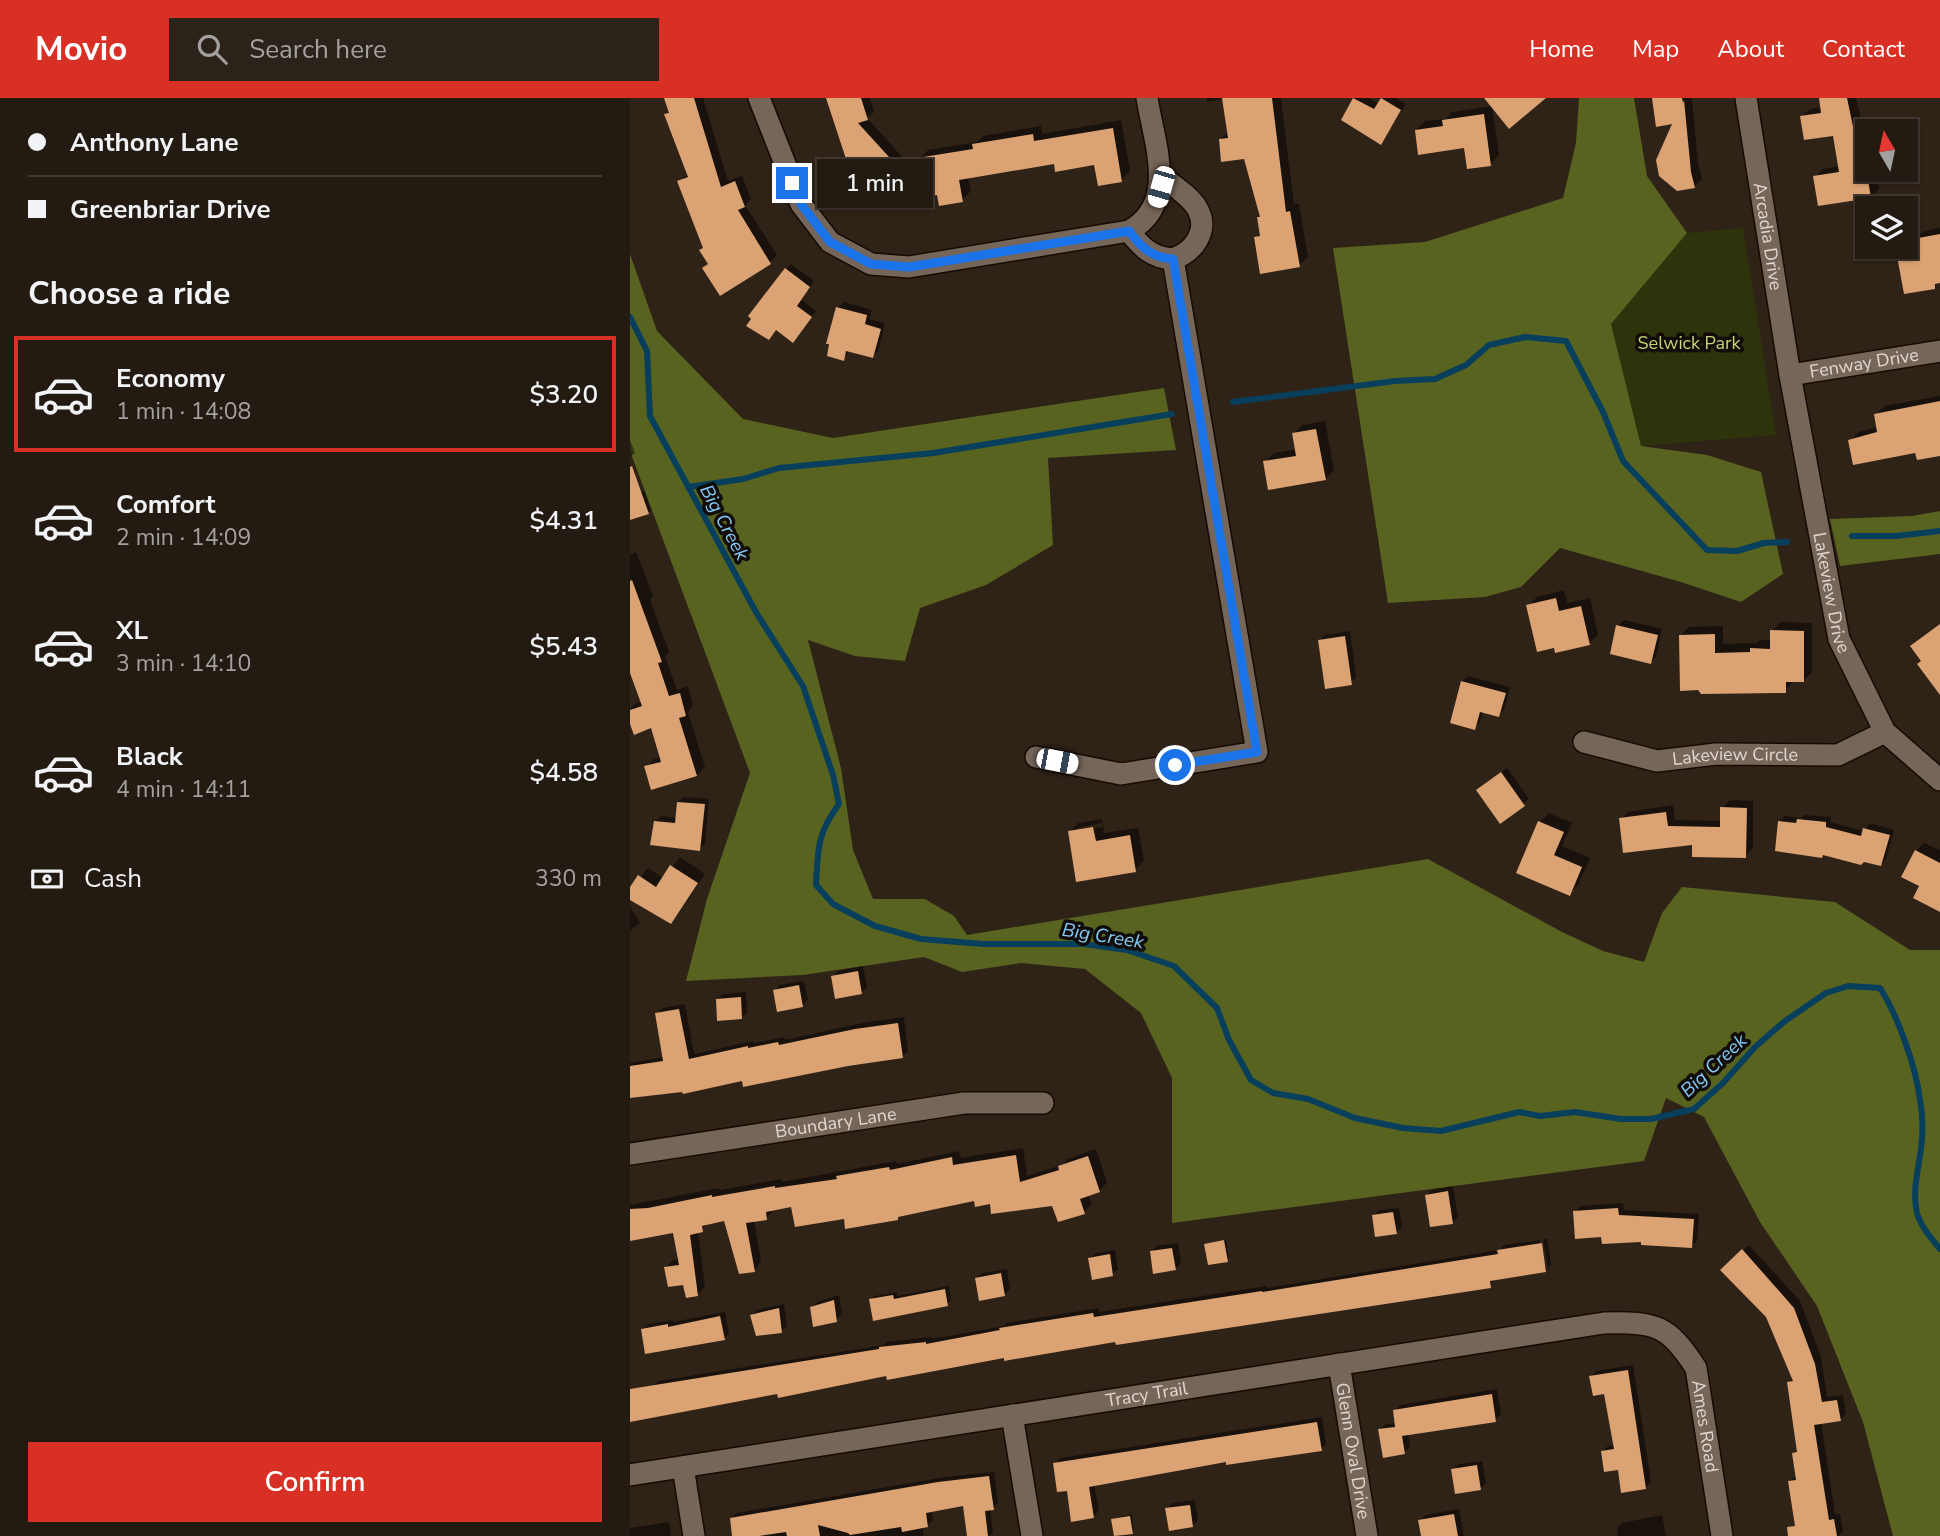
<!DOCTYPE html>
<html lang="en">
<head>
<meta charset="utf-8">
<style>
	:root { --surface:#231a11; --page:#2b231a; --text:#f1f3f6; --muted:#a3a19f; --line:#403831; --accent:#d93025 }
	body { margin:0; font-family:"Nunito Sans",sans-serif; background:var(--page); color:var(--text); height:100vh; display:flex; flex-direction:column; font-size:26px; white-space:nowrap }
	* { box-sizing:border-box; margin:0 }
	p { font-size:23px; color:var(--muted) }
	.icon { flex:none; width:38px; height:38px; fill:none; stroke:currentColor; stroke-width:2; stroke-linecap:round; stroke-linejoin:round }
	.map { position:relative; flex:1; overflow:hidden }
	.details { display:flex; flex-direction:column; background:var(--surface); width:630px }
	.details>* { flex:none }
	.hud { display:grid; align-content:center; height:154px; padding:0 28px; background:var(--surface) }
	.needle { width:46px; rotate:351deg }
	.fabs { position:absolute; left:1225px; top:21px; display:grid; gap:14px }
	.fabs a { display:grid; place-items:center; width:63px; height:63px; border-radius:0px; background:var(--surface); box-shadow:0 2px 5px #0004,0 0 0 2px var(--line); font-size:35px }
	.end { position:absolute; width:32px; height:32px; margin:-16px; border:9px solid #1a73e8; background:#fff; box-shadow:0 0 0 4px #fff }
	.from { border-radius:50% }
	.bubble { position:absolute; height:49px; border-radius:0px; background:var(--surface); box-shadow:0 2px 5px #0004,0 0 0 2px var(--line); font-size:23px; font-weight:600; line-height:49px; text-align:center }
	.car { position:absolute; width:21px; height:42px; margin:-21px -10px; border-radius:9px; box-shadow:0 0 5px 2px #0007; background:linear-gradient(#fff 24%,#345 0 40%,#fff 0 76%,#345 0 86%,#fff 0) }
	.hud b { display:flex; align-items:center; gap:24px; height:66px; font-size:26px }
	.hud b+b { border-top:2px solid var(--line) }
	.hud i { width:18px; height:18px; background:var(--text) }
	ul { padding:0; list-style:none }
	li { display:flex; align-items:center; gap:21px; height:116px; margin:0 14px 10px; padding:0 14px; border:4px solid transparent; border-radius:0px }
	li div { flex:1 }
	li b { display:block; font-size:26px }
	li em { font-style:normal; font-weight:600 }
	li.current { border-color:var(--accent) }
	li>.icon { width:63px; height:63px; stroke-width:1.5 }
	h2 { padding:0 28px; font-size:32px; line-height:84px }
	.pay { display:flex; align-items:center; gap:18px; height:77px; padding:0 28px; font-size:26px }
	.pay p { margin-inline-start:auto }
	.cta { display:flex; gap:14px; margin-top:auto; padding:14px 28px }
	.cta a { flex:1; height:80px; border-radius:0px; background:var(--accent); color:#fff; font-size:28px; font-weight:600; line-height:80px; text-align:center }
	header { display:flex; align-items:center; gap:42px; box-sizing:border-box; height:98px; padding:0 35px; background:var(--accent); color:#fff }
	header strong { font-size:33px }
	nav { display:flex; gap:38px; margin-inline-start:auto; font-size:24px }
	.search { width:490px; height:63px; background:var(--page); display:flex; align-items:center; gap:18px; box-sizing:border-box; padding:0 24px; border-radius:0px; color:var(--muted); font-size:26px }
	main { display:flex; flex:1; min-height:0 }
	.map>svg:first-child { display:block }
	.green { fill:#2d340b }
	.forest { fill:#58631f }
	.shadow { fill:#0007; fill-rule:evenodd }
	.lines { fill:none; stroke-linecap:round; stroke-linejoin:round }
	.stream { stroke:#073f5c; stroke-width:6 }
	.building { fill:#dba273 }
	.street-casing { stroke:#160b03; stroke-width:24 }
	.street { stroke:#76665a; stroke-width:21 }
	.route { stroke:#1a73e8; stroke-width:9 }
	.labels { text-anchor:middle; stroke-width:7; stroke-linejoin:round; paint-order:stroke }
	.street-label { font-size:18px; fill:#e0d7d0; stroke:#120c08 }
	.park-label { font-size:18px; fill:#c3d677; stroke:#120c08 }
	.water-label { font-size:19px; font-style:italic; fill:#84cbfa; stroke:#120c08 }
</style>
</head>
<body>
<header>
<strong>Movio</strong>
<div class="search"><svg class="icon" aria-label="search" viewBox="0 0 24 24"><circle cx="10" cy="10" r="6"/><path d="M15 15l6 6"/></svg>Search here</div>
<nav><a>Home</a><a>Map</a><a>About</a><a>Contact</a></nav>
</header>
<main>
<section class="details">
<div class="hud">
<b><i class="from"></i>Anthony Lane</b>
<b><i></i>Greenbriar Drive</b>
</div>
<h2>Choose a ride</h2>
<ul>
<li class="current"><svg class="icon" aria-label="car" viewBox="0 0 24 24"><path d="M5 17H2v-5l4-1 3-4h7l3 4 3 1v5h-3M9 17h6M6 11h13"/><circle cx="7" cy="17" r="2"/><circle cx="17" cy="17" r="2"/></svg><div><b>Economy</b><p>1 min · 14:08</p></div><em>$3.20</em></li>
<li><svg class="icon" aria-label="car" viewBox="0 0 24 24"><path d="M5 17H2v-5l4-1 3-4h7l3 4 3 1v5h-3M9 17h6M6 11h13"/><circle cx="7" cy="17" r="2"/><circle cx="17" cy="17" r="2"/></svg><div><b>Comfort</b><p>2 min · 14:09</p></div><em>$4.31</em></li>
<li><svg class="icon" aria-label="car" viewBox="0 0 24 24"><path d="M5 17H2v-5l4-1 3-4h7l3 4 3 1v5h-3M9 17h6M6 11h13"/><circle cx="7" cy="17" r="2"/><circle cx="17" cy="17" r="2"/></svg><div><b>XL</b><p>3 min · 14:10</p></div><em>$5.43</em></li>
<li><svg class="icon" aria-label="car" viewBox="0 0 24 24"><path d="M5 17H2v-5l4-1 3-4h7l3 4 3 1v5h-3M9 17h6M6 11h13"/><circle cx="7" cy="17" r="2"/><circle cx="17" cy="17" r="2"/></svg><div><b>Black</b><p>4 min · 14:11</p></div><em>$4.58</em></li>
</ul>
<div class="pay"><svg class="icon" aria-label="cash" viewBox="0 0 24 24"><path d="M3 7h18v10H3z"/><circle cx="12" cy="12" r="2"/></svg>Cash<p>330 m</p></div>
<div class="cta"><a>Confirm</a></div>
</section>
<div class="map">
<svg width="1310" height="1438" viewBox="0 0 1310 1438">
	<rect width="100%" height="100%" fill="#2f2217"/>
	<path class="green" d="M1113,130L1146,337L1011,348L981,226L1057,135Z"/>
	<path class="forest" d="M949,0H1004L1017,78L1057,135L981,226L1011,348L1077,357L1131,374L1153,476L1111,504L1051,484L930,450L891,489L855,499L758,505L703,150L795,144L933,100L946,45Z
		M0,156L27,233L113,321L203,340L534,290L546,352L418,360L423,447L356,487L290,510L275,563L225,558L178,542L211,670L223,752L243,801H295L324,818L337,837L798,761L932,834L973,853L1014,864L1032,815L1052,789L1205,804L1280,852H1310V1438H1263L1233,1324L1187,1208L1130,1124L1074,1019L1036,1000L1014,1063L542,1125V980L511,915L455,871L391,865L332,874L294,859L173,877L56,883L77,801L120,675L0,353Z
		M1310,413V456L1210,468L1200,421L1282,418Z"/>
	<path class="shadow" d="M35,0H73L98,83L112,78L121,101L115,107L147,157L140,164L90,196L74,170L79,165L49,83L58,76L36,17L40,13Z
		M198,0H240L244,14L237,20L276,63L245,91Z
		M577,0H651L664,106H669L678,159L669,167L626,140L631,134L629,120L631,117L615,59L591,41L599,33L594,1L577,4Z
		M725,0H739L749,6L753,0H766L776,6L751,45L713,21Z
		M1024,0H1062L1068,65L1072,81L1064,89L1045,24Z
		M1190,0H1226L1237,45V72H1248L1246,74L1249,91L1241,99L1185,79L1193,71L1210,68L1204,36L1172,19L1180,11L1192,9Z
		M862,8L869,57L860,66L835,48L786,32L795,23L816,21L822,14Z
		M491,22L500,73L491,82L466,65L425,64L338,79L341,93L332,102L309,95L289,61L298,52L347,44L353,38L411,28L412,36Z
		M1310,130V183L1304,189L1269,158L1278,150L1286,148L1285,142L1294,133Z
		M161,166L184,183L171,201L186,213L168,237L156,171Z
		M214,204L242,212L239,221L255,225L248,253L242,258L220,252L213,261L208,210Z
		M1310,298V357L1288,360L1287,353L1220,343L1229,334L1248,329L1245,317L1254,308Z
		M695,323L704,372L696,381L635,364L644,355L667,351L664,335L673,327Z
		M0,342L5,355L0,359Z
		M14,393L21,413L0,418V398Z
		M6,454L23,498L20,502L39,554L35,558L47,592L58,588L63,608L58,614L75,669L67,677L16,669L24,661L32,659L23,628L0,621V611L5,606L12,604L0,574V457Z
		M934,492L937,505L960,500L968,537L959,545L898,508L907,499Z
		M994,522L1032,531L1026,559L1020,564L988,528Z
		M1151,524L1182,525V574L1173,583L1164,582L1155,593L1050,538L1059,529L1093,528V546L1127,545L1130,542H1142V533Z
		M720,533L726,579L721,585L690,542L695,537Z
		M838,578L880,589L874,612L869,617L853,613L850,624L845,630L832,583Z
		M877,670L899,701L870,723L854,687Z
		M54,699L79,701L75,746L69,751L25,724L31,718L47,720L48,704Z
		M1100,702L1123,703V751L1115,758L991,721L998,714L1043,707L1045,722L1092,723V710Z
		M919,715L942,725L932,748L960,760L948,787L940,795L889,774L910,724Z
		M1174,717L1201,719L1200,724L1234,733L1240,725L1264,732L1256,761L1251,766L1149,724L1155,718L1171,720Z
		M472,721L474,735L508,730L514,763L505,772L440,734L448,725ZM472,725V729L447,733V730Z
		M1294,745L1310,752V807L1307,810L1292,788L1286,753Z
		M50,759L75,776L49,815L41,824L0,800V792L18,770L33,780Z
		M0,809L10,825L0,833Z
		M233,868L237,889L231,895L203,879L208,873Z
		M174,883L178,901L172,907L145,893L150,887Z
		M116,894L117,914L111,920L87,901L93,896Z
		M55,906L64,956L123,943L124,945L154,939L155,942L232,925L274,919L278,953L272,959L0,998V965L34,959L27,916L33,910Z
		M393,1050L397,1078L432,1067L438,1061L466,1051L477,1085L469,1093L458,1096L462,1106L454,1114L423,1106L361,1104L345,1101L271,1116L267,1120L215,1119L163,1107L144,1112L136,1120L124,1122L131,1164L124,1172L95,1121L80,1124L68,1134L75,1189L68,1196L36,1170L43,1162L50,1161L44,1133L0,1140V1107L89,1090L90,1092L152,1081V1084L266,1063L267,1066L329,1053L331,1060Z
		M823,1088L828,1119L822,1124L797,1097L802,1092Z
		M993,1105L994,1112L1069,1116L1067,1143L1061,1148L1013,1142L945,1114L951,1108Z
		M769,1110L772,1129L766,1134L743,1118L749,1112Z
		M596,1141L599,1160L597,1162L575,1147Z
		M913,1141H917L921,1166L918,1170Z
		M910,1142L914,1170H918L915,1172L865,1180L860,1188L375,1258L148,1294L23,1288L28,1283L254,1247L256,1244L301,1239L302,1241L374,1228L377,1225L469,1210V1214L637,1188V1190L869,1152L874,1147Z
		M548,1145L551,1165L545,1171L522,1154L527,1148Z
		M1119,1147L1170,1203L1191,1259L1197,1299L1213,1297L1216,1315L1210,1322L1191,1325L1205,1416H1210L1213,1433L1208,1438H1168L1160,1384L1167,1376L1164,1356L1169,1351L1159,1285L1163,1280L1137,1218L1093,1172Z
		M485,1152L488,1171L482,1176L460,1160L466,1155Z
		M377,1171L380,1191L375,1196L347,1180L352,1175Z
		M319,1188L321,1202L317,1206L241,1202L245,1198L267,1194V1198Z
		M209,1197L212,1216L206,1222L182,1210L187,1204Z
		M154,1206L157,1228L151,1233L122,1217L128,1212Z
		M95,1214L99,1235L94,1240L12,1232L18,1226L43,1222V1224Z
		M1003,1267L1021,1384L1015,1390L989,1370L973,1353L978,1348L985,1347L975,1294L961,1279L966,1273Z
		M867,1291L871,1316L865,1322L778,1335L780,1349L774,1354L750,1332L756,1326L766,1325L765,1313L770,1307Z
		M692,1319L696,1346L691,1351L597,1362L464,1386L469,1413L463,1419L438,1391L425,1366L431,1360Z
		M852,1363L856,1385L850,1391L823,1372L829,1366Z
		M364,1374L368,1405L360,1411L363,1434L359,1438H339L335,1406L301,1412L303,1422L297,1428H292L294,1438H104L101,1420L107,1415L315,1379Z
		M565,1402L568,1422L562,1427L537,1411L543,1405Z
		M829,1411L834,1438H793L790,1422L796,1417Z
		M502,1416L504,1432L502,1434L483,1421Z
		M1032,1417L1036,1438H988L987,1430L992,1425Z
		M39,1424L41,1438H0V1430Z"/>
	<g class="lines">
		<path class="stream" d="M0,219L17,253L20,318L127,516L173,588L203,677L209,706C187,736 188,750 186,787L203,806L245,828L291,841L353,846H454L497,852L544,868L587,910L599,942L621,982L643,995L678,1001L725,1020L773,1030L811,1033L889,1014L910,1018L945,1014L991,1021H1021L1064,1011L1093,985L1125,949L1155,923L1196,895L1218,888L1250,890C1268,918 1286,969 1290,1002C1292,1013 1293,1027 1292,1039C1291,1064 1281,1090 1287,1115C1291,1129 1301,1140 1310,1151
			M603,304L765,283L805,281L836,267L859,247L895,239L936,243L973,314L993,363L1077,452L1107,453L1134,445L1157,444
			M58,389L113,381L149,370L303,355L542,316
			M1222,438H1266L1310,433"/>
	</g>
	<path class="building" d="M34,0H64L91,89L105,83L115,109L108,112L141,166L90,198L72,170L78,166L69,152L73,150L47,83L58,79L34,16L39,15Z
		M196,0H231L238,22L228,25L270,71L245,94L216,61Z
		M592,0H642L656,114L660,113L670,169L630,176L624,139L630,138L627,119H630L614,61L591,64L589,41L598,40Z
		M723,0L744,11L751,0L771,12L751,47L711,22Z
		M854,0H916L879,31Z
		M1022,0H1052L1053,5L1054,2L1061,74L1065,90L1047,93L1029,78L1026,62L1042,26L1026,29Z
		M1189,0H1217L1228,52L1237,53V76L1241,100L1188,108L1183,78L1209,74L1203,38L1174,42L1170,18L1191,15Z
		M854,16L861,68L837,71L834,50L788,57L785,32L813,28L812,22Z
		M483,30L492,84L468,88L464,67L425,74L424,66L329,82L333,104L309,108L307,97L287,101L282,71L287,60L343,51L342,46L403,36L404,43Z
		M1310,136V185L1305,186V191L1274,196L1267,158L1286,155L1283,141Z
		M155,170L180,189L167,208L182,219L163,245L146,232L139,242L116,228L121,221L118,218Z
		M206,209L237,217L235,226L251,231L243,260L216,253L214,263L197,258L199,246H196Z
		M1310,303V358L1287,362L1285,355L1223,367L1218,342L1247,334L1244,316Z
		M686,331L696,382L638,392L633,363L666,358L662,335Z
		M2,368L19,416L0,422V369Z
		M2,482L32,564L28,565L39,598L50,595L56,618L49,620L67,678L21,692L14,668L31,664L21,630L4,637L0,626V612L12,608L0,575V483Z
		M926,500L929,513L951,508L960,547L925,555L924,550L907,554L896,507Z
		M1310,526V597L1287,566L1291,563L1280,548Z
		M986,527L1028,537L1021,566L980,556Z
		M1140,532L1174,533V584H1156V595L1071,596L1068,592L1050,593L1049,537L1085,536V555L1120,554V550L1140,551Z
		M715,538L722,587L695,591L688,542Z
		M831,583L876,595L869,619L850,614L845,632L820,625Z
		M871,674L895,708L870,726L846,692Z
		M47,704L75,706L70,753L20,747L24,723L45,725Z
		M1090,709L1117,710L1116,760L1062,759V747L993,755L989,720L1036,714L1038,728L1090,729Z
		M1167,721L1196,724V729L1231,738L1233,730L1260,737L1251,768L1234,764L1231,767L1193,757L1192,760L1145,753L1148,723L1166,725Z
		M908,723L934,734L924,757L952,769L940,798L886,775Z
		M463,729L466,743L500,737L506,774L446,784L438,733Z
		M1285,752L1310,765V814L1283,800L1289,788L1271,779Z
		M40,767L68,785L41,826L0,802V789L8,777L26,789Z
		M228,873L232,896L205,901L201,878Z
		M169,887L173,909L147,914L143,892Z
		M111,899L112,921L87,923L86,901Z
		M49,911L59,961L118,948V950L148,944L149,947L225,931L268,925L273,960L218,968L113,989L112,983L53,996L52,994L0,1000V968L33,963L25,915Z
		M386,1057L390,1084L429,1072L428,1068L458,1058L470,1094L450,1101L455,1116L428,1124L422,1108L361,1116L360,1106L345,1109L344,1103L268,1119V1122L215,1131L214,1121L165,1129L161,1109L136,1114L137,1122L116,1125L125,1174L109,1176L94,1123L72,1128L73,1134L60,1137L68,1198L56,1200L53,1187L38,1189L34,1169L49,1167L43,1135L0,1143V1111L18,1110L82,1097V1099L145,1088V1090L207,1081L206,1078L259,1069L260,1072L322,1059L323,1067Z
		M818,1093L823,1126L800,1129L795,1097Z
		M988,1110L989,1117L1064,1121L1062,1150L1011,1147V1144L972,1146L971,1139L945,1141L943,1113Z
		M763,1114L767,1136L745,1139L742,1117Z
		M594,1142L598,1164L578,1167L574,1146Z
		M912,1145L916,1174L860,1183L861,1190L486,1247L485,1244L374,1263V1260L257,1282L256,1278L148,1300L147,1296L0,1324V1291L249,1251V1249L296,1244V1246L370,1232L369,1230L463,1215L464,1219L632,1193V1194L868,1156L867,1152Z
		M542,1150L546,1172L523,1176L520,1153Z
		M1112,1151L1164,1210L1185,1266L1192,1304L1207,1302L1211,1323L1184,1327L1199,1422L1204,1421L1207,1438H1158L1157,1429L1165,1428L1158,1383L1166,1382L1162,1355L1167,1354L1157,1284L1163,1283L1136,1219L1090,1172Z
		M480,1156L483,1178L462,1182L458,1160Z
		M371,1175L375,1198L349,1203L345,1180Z
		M315,1191L318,1208L243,1223L239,1201L263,1197L264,1201Z
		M204,1202L207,1224L183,1229L180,1209Z
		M149,1210L152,1235L126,1238L120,1217Z
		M90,1218L95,1242L15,1256L11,1231L38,1226V1229Z
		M998,1272L1016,1391L991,1395L988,1372L974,1374L971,1353L984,1351L974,1296L963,1298L959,1278Z
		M862,1296L866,1324L772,1338L775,1356L753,1360L748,1331L765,1329L763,1312Z
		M687,1324L692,1353L596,1367V1364L459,1389L464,1420L441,1424L437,1393L427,1394L423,1365Z
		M847,1367L851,1392L825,1396L821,1371Z
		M359,1378L364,1412L355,1413L358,1438H337L333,1408L296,1415L298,1429L272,1434L271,1429L220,1437L218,1435L188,1427L190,1438H157L156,1434L129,1438H102L100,1420L308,1384Z
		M560,1407L563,1429L539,1433L535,1410Z
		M824,1416L828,1438H791L788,1422Z
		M500,1418L503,1436L484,1438L481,1421Z"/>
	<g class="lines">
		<g class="street-casing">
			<g id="street">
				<path d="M129,0L171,106L200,144L241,166L279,169L499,133C549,106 524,45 517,0"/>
				<path id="s1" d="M1116,0L1160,277L1209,541L1255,634L1310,682"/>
				<path d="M499,133C511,149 522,160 543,161"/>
				<path id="s2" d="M1160,277L1310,253"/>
				<path id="s3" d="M954,644L1027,663L1086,656L1208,657L1255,634"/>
				<path d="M406,659L491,676L627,654L543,161C564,154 580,132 567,110C559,97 542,87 530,77"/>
				<path id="s4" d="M0,1056L334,1005H413"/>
				<path id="s5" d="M709,1266L737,1438"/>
				<path d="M382,1317L402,1438"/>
				<path d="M53,1369L64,1438"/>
				<path id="s6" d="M0,1377L974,1225C1026,1224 1037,1226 1066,1270L1092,1438"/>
			</g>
		</g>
		<use href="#street" class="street"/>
	</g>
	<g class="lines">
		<path class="route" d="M162,85L171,106L200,144L241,166L279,169L499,133C511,149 522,160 543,161L627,654L545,667"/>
	</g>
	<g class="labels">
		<g class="street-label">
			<text dy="6" stroke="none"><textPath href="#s1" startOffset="140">Arcadia Drive</textPath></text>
			<text dy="6" stroke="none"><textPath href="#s2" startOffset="75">Fenway Drive</textPath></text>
			<text dy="6" stroke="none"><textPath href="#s1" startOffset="502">Lakeview Drive</textPath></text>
			<text dy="6" stroke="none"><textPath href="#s3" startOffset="154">Lakeview Circle</textPath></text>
			<text dy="6" stroke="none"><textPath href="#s4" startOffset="208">Boundary Lane</textPath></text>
			<text dy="6" stroke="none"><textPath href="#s6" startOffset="523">Tracy Trail</textPath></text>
			<text dy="6" stroke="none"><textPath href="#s6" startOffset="1155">Ames Road</textPath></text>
			<text dy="6" stroke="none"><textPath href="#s5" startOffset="88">Glenn Oval Drive</textPath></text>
		</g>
		<g class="park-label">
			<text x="1059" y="251">Selwick Park</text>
		</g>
		<g class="water-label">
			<text transform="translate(95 424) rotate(62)" y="7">Big Creek</text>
			<text transform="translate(473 837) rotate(9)" y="7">Big Creek</text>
			<text transform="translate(1083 967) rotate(-43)" y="7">Big Creek</text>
		</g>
	</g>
</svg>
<div class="fabs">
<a><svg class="needle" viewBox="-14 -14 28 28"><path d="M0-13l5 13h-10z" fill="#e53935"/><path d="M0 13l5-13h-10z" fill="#a3a19f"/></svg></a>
<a><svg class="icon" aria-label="layers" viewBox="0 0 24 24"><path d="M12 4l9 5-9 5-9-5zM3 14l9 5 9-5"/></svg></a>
</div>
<i class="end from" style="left:545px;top:667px"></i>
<i class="end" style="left:162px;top:85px"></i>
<div class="bubble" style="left:187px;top:61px;width:116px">1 min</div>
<i class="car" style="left:531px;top:89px;rotate:196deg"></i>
<i class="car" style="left:427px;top:663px;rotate:101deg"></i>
</div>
</main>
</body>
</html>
